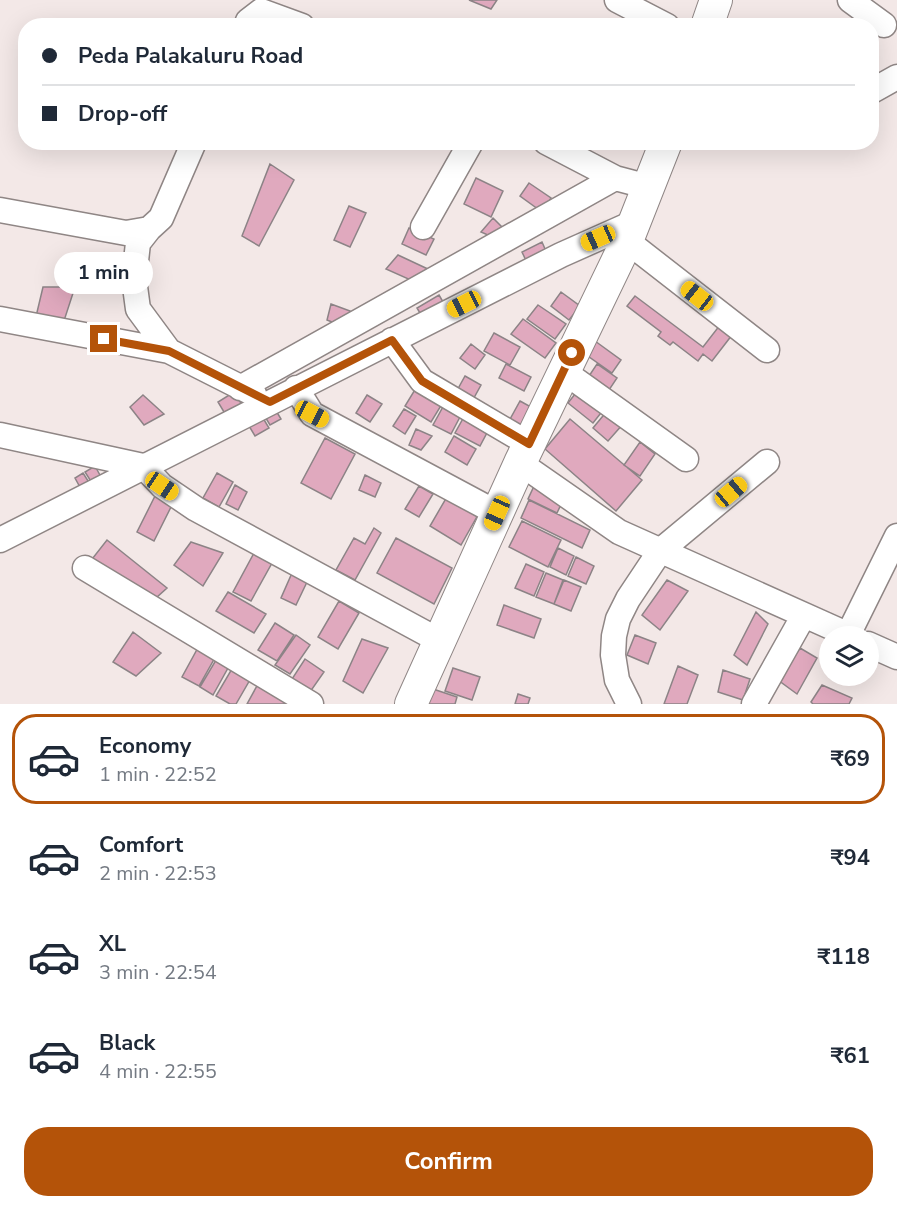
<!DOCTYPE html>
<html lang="en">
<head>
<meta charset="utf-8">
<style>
	:root { --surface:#fff; --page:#f2f2f3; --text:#1f2937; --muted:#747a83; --line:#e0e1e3; --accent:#b45309 }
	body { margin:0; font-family:"Nunito Sans",sans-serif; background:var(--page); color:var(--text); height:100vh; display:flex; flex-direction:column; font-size:22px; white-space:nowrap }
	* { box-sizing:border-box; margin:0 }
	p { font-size:20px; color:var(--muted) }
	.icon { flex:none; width:33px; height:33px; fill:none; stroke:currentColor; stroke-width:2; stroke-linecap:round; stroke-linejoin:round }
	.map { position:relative; height:704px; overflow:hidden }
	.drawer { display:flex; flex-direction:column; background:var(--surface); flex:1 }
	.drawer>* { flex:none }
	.banner { position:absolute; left:18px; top:18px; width:861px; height:132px; border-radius:24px; box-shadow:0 6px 24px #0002; display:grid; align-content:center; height:132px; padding:0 24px; background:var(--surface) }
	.buttons { position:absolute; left:819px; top:626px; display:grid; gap:12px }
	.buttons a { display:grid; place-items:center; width:60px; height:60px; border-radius:50%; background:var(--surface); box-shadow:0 6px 24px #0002; font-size:30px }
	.end { position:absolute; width:27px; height:27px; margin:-14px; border:8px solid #b45309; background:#fff; box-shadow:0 0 0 3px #fff }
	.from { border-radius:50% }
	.bubble { position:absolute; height:42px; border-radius:21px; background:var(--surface); box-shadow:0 6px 24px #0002; font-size:20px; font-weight:700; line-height:42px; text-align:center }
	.car { position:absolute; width:18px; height:36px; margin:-18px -9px; border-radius:8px; box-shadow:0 0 4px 2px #0007; background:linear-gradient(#f5c518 24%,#345 0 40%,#f5c518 0 76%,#345 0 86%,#f5c518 0) }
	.banner b { display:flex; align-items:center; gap:21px; height:57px; font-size:22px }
	.banner b+b { border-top:2px solid var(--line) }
	.banner i { width:15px; height:15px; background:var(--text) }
	ul { padding:10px 0 0; list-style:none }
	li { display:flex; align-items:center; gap:18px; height:90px; margin:0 12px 9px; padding:0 12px; border:3px solid transparent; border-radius:24px }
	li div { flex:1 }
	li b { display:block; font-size:22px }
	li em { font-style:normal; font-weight:700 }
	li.on { border-color:var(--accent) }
	li>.icon { width:54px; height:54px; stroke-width:1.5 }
	.primary-button { display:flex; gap:12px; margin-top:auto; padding:12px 24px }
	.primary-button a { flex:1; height:69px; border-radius:24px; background:var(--accent); color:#fff; font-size:24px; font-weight:700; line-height:69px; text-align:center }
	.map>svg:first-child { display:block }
	.building { fill:#e0a9be; stroke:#8c8386; stroke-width:1.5 }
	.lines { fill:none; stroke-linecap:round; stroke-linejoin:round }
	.minor-casing { stroke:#8f8685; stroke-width:27 }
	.major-casing { stroke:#8f8685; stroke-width:34 }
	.minor { stroke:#fff; stroke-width:24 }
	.major { stroke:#fff; stroke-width:32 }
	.route { stroke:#b45309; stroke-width:8 }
</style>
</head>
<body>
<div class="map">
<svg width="897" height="704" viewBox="0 0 897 704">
	<rect width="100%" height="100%" fill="#f3e8e7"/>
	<path class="building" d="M469,0H497L491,9Z
		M270,164L294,180L259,246L242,236Z
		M476,178L503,191L491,217L464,204Z
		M529,183L551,198L542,212L520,196Z
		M349,206L366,213L350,247L334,240Z
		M493,218L505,230L490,236L481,232Z
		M409,228L434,239L426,255L402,244Z
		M542,242L549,258L529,267L522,252Z
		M398,255L430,270L415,282L386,269Z
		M43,287H75L61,330L34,325Z
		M561,292L580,306L569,320L551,306Z
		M439,295L446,307L424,320L417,308Z
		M635,296L703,347L720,325L732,335L712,361L703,354L698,361L673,342L670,345L658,336L661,332L627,306Z
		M331,304L350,311L347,328L327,320Z
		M538,305L566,324L555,339L527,319Z
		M523,319L556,343L545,358L511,334Z
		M494,333L520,347L510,365L484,351Z
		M595,341L621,360L612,373L585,354Z
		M471,344L485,355L475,369L460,358Z
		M506,364L531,377L524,391L499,378Z
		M597,364L617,378L605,396L585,382Z
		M465,376L481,385L470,405L454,396Z
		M416,388L442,404L431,422L405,406Z
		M579,389L604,409L593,423L568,403Z
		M234,392L244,408L227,417L218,402Z
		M143,395L164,414L144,425L130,407Z
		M367,395L382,404L370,422L356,413Z
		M520,401L531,407L521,427L509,421Z
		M444,405L461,415L451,434L433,425Z
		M275,409L281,419L270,425L264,415Z
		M404,409L416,416L405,434L393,426Z
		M607,411L623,424L608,441L593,428Z
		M260,413L269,428L255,436L246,421Z
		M465,415L489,429L480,446L455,433Z
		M570,419L642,480L616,511L545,449Z
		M416,429L432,436L421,450L409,445Z
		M454,436L476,449L467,465L445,452Z
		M325,438L355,454L331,499L301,483Z
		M640,442L655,454L640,476L624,465Z
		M95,466L101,477L92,483L85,472Z
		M83,473L90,484L81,489L75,478Z
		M217,473L233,482L219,507L203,498Z
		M365,475L381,483L375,497L359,490Z
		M535,484L564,498L557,513L528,499Z
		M235,485L247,492L238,510L226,504Z
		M419,486L433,494L419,517L405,509Z
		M156,494L173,503L154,541L137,532Z
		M448,495L479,513L461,545L430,526Z
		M529,500L590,530L582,548L521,518Z
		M522,521L561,540L548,567L509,547Z
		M374,528L381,533L355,580L336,570L354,538L365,544Z
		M396,538L452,568L434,604L377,573Z
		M107,540L167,588L147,606L85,568Z
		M191,542L223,553L203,586L174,565Z
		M558,548L574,556L566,575L550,567Z
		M254,553L272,563L251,601L233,592Z
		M576,557L594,566L586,584L568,576Z
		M526,564L544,572L534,596L515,588Z
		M292,573L308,580L296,605L281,598Z
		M546,573L563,580L554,604L536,597Z
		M564,580L581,587L571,611L554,604Z
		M667,580L688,591L660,630L642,615Z
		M228,592L266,614L254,633L216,611Z
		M339,601L359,613L338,649L318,637Z
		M504,605L541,619L534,638L497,625Z
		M756,612L768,624L747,665L734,655Z
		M275,623L294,635L277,661L258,650Z
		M133,632L161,653L136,676L113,662Z
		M296,635L310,645L290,674L275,665Z
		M635,635L656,643L648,664L627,655Z
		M362,639L388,648L363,693L343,681Z
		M200,644L217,654L199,686L182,677Z
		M800,648L817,658L797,694L778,680Z
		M305,659L324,672L310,692L292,679Z
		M216,660L228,668L213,695L200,687Z
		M678,666L698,675L687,704H664Z
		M233,667L251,678L236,704H230L216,696Z
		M453,668L480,677L472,700L445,691Z
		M723,670L750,679L743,700L718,692Z
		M258,684L287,699L284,704H247Z
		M822,685L852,698L849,704H813L811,702Z
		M433,689L457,697L455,704H428Z
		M518,694L530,698L528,704H515Z"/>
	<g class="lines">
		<g class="minor-casing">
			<path id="minor" d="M617,0L667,26
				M850,0L884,25
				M246,26L248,21L261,11L302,26
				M872,91L897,77
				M546,142L615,178L649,187
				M0,210L126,233L149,229L161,218L194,142
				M423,227L471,142
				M149,229L138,243L134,279L138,309L169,351L254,394
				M627,241L767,350
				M0,319L169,351
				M392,340L422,381L529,444
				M563,371L686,459
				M240,388L615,178
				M296,388L312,414L497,513
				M0,435L143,466L162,486L196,509L440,641
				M520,463L619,532L851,636
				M0,540L561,255L635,222
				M85,568L311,704
				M848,635L897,536
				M868,644L897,657
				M629,704L617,680L613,655L614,636L618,619L628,599L660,551L767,462
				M754,704L804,615"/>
		</g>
		<g class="major-casing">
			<path id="major" d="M707,26L716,0
				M411,704L520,463L627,241L666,142"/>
		</g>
		<use href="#minor" class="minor"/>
		<use href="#major" class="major"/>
	</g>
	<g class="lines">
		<path class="route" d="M104,339L169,351L270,402L392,340L422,381L529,444L572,353"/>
	</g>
</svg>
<div class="buttons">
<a><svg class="icon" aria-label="layers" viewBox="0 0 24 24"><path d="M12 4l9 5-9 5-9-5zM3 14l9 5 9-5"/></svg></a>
</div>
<i class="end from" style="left:572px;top:353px"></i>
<i class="end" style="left:104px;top:339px"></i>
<div class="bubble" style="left:54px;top:252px;width:99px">1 min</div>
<i class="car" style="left:598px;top:238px;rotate:246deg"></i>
<i class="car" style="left:697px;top:296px;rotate:308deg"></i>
<i class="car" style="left:464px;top:304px;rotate:243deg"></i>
<i class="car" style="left:312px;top:414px;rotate:118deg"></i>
<i class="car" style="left:162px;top:486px;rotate:124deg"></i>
<i class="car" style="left:731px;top:492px;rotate:50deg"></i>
<i class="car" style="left:497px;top:513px;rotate:204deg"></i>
<div class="banner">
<b><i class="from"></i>Peda Palakaluru Road</b>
<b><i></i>Drop-off</b>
</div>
</div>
<section class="drawer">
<ul>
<li class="on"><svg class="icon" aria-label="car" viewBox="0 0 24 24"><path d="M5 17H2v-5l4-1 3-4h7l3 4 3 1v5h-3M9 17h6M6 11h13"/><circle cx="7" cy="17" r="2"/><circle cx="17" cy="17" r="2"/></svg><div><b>Economy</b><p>1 min · 22:52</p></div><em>₹69</em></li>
<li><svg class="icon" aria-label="car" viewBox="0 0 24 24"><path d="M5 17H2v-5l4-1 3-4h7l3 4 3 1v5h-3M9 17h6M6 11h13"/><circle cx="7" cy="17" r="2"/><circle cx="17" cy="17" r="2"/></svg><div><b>Comfort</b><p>2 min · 22:53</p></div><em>₹94</em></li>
<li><svg class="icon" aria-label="car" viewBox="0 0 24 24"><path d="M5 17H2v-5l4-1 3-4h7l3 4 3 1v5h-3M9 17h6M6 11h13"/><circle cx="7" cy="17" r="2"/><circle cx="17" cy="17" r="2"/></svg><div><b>XL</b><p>3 min · 22:54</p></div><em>₹118</em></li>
<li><svg class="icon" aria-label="car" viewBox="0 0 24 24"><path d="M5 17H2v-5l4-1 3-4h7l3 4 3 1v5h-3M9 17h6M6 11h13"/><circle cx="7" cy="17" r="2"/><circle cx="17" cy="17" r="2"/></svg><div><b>Black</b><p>4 min · 22:55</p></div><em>₹61</em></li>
</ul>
<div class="primary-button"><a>Confirm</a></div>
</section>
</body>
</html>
